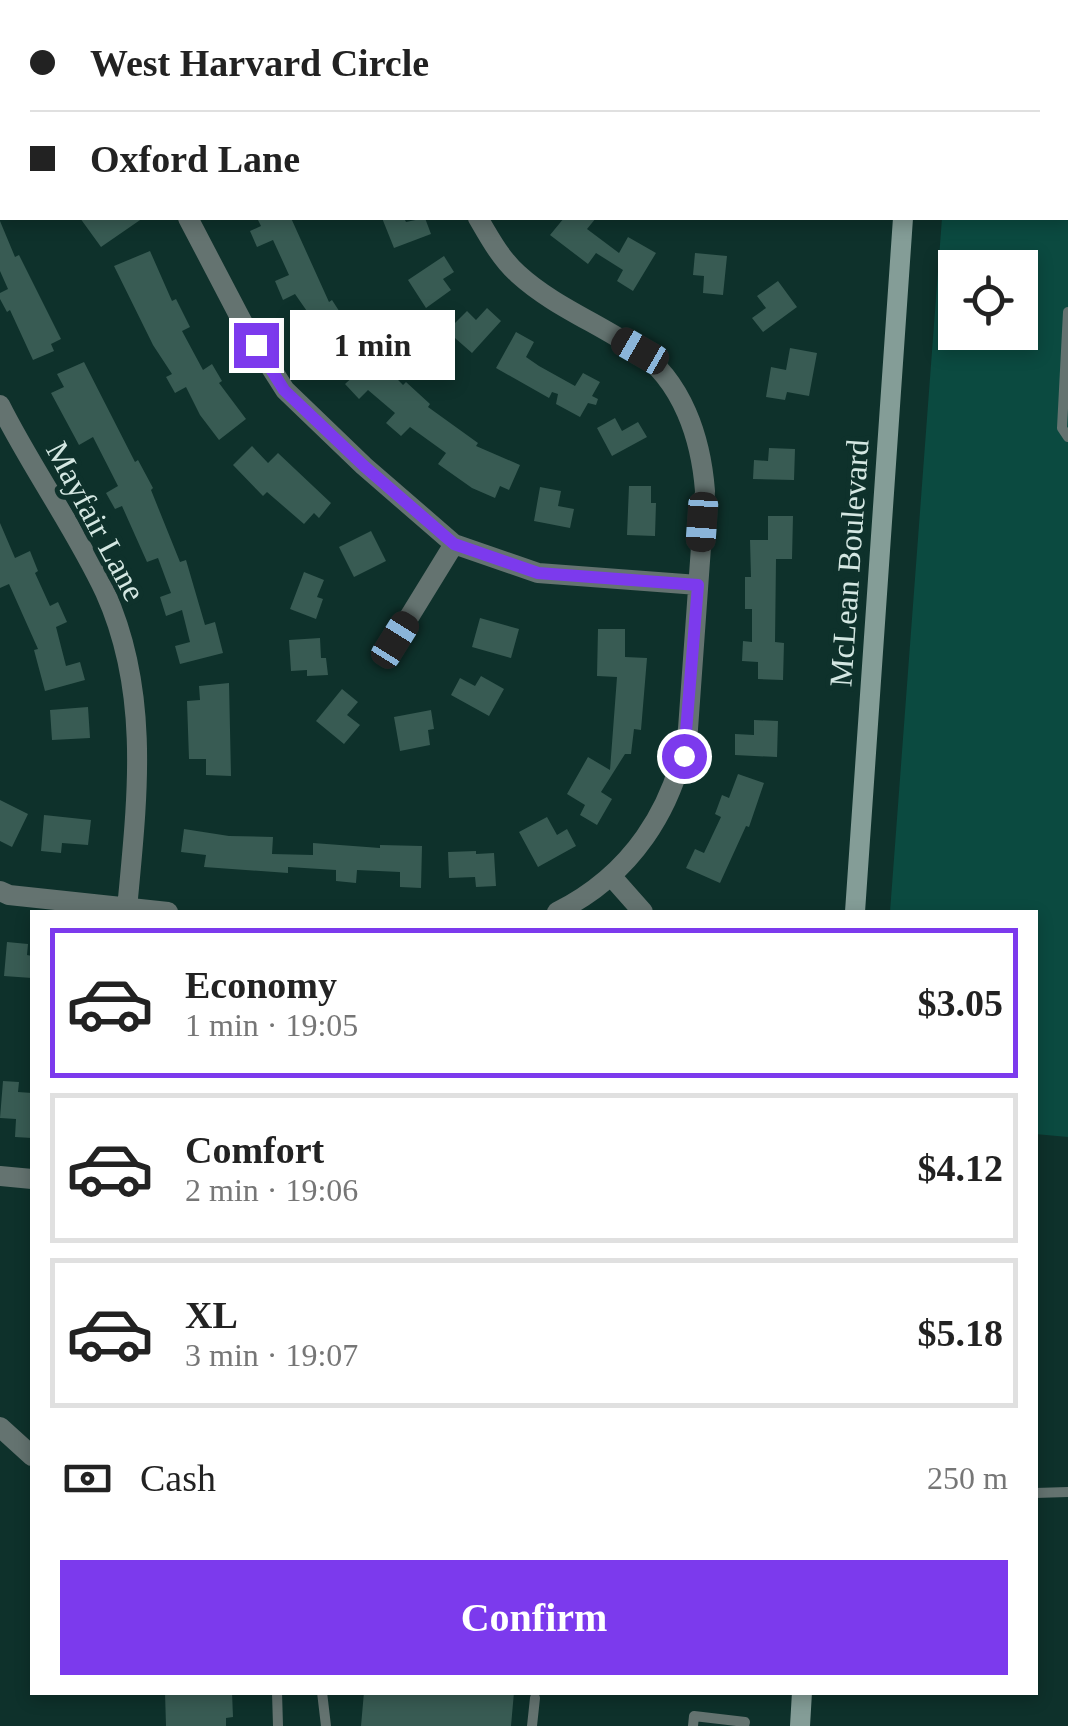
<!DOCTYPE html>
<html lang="en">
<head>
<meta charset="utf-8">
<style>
	:root { --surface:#fff; --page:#f2f2f2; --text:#222; --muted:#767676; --line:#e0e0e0; --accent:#7c3aed }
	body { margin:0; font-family:Georgia,serif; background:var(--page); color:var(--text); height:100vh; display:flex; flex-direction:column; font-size:38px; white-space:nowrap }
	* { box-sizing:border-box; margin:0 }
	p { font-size:32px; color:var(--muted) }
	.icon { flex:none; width:55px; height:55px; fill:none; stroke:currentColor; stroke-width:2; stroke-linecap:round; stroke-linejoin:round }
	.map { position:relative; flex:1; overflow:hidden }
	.side { position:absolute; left:30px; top:910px; width:1008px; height:785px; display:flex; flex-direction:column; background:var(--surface); border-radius:0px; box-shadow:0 5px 15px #0003 }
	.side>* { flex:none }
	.hud { position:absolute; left:0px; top:0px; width:1070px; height:220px; box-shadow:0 5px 15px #0003; display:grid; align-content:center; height:220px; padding:0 30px; background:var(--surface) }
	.fabs { position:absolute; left:938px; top:250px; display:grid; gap:20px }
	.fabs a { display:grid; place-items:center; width:100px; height:100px; border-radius:0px; background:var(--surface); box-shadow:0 5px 15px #0003; font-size:50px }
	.end { position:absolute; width:45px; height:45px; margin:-22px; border:12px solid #7c3aed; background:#fff; box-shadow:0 0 0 5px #fff }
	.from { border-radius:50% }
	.bubble { position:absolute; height:70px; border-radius:0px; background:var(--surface); box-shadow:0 5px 15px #0003; font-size:32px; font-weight:700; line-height:70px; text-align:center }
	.car { position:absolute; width:30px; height:60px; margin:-30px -15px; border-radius:12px; box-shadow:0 0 8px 2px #0007; background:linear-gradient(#222 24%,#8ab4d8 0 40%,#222 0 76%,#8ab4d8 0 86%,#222 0) }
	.hud b { display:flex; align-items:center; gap:35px; height:95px; font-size:38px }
	.hud b+b { border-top:2px solid var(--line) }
	.hud i { width:25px; height:25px; background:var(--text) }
	ul { padding:18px 0 0; list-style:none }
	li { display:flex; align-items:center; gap:30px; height:150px; margin:0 20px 15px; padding:0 10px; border:5px solid var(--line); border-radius:0px }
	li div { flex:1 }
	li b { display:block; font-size:38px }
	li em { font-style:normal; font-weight:700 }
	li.on { border-color:var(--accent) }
	li>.icon { width:90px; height:90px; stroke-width:1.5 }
	.pay { display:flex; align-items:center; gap:25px; height:110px; padding:0 30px; font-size:38px }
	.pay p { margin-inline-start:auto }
	.primary-button { display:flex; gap:20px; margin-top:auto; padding:20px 30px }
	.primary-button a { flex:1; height:115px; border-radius:0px; background:var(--accent); color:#fff; font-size:40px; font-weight:700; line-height:115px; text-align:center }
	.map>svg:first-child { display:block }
	.green { fill:#0b4a40; fill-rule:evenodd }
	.building { fill:#385b53 }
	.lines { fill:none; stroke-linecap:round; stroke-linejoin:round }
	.service { stroke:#647370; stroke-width:10 }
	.minor { stroke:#647370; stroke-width:20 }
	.secondary { stroke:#849d97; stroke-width:20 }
	.route { stroke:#7c3aed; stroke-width:12 }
	.labels { text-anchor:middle; stroke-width:10; stroke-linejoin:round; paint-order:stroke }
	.street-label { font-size:32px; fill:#d4e7e2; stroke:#0e312b }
</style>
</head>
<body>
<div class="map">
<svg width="1068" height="1726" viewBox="0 0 1068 1726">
	<rect width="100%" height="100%" fill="#0e312b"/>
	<path class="green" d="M959,0H1068V1137L1035,1134V912H890L942,218H1068V2H959ZM955,268H1020V332H955Z"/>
	<path class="building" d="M80,218H143L101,247Z
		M257,218H291L329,302L332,300L356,337L403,385L406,382L430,404L428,407L478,443L476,446L520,465L509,490L500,486L495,498L472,488L438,464L446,453L410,427L401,436L386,423L395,413L368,390L359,399L345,384L357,373L327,343L316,350L306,335L318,327L295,294L283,300L275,281L289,275L273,240L257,247L250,231L261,226Z
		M382,218H404L406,222L425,218L431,234L394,248Z
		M564,218H596L587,229L619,253L628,237L656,253L633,291L617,281L623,270L596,253L588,264L550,235Z
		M0,221L15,257L19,255L61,339L51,344L54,351L33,360L10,310L7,312L0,299V293L8,289L0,271Z
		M150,251L172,301L176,299L190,327L182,331L203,370L212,364L222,381L219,383L246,419L219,440L200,415L186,387L175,393L166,377L172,374L153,345L114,266Z
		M695,253L727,256L723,295L703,293L704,276L693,275Z
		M444,256L454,272L443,279L451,290L426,308L408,280Z
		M778,281L797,307L763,332L752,318L766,308L757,296Z
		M487,308L501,321L472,353L447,331L467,311L476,320Z
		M516,332L534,342L526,357L539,366L575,386L583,373L600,382L592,396L598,399L596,405L588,403L580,417L556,404L558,394L552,392L549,398L496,368Z
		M790,348L817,353L809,396L787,392L785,400L766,397L771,367L786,370Z
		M84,362L135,462L138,460L153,488L151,490L180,562L186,560L205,625L215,622L223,653L180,664L175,646L190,642L182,610L166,616L160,597L171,593L158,558L147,562L122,506L115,509L106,493L118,486L93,437L79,445L51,393L64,387L57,374Z
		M615,418L622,431L638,422L647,437L612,456L597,428Z
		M252,446L268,463L278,453L331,503L319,518L314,513L304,524L267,492L263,496L233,465Z
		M769,448L795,449L794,480L753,479L754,460L768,461Z
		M629,486H651V503H656L655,536L627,535Z
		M540,487L561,491L558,506L574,509L570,528L534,521Z
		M768,516H793L792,559H776L775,642L784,643L783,680L758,679V662L742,661L743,641L752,642V609H745V577H751L750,540H768Z
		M0,523L15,558L30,551L38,571L35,573L50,606L58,602L67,622L56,627L66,666L80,662L85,680L45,691L34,650L38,649L9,584L0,588Z
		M371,531L386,561L354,577L339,547Z
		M304,572L324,580L317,597L323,599L316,619L290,609Z
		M480,618L519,629L511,658L472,647Z
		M598,629H625V657L647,658L641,730L634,729L631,754H625L601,792L612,799L597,825L580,815L585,805L567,794L588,757L610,770L617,677L597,676Z
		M320,638L321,658H326L328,675L307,676V670L291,671L289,640Z
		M481,676L504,689L489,716L451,695L460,678L475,686Z
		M229,683L231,776L206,775V759H189L187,701L200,700L199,686Z
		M342,689L358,702L347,715L360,725L344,744L316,721Z
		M88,707L90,738L52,740L50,710Z
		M431,710L434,729L428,730L430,745L400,751L394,717Z
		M754,720L778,721L777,757L735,755V734L754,735Z
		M738,774L764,783L749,827L746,826L720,883L686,868L695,849L704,853L721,817L715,814L722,795L729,798Z
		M0,800L28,814L12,847L0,841Z
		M44,815L91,820L88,845L62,843L61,853L41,851Z
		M547,817L557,835L567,829L576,846L538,867L519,832Z
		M184,829L229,836L273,837L272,854L313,855V843L380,848V845L422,846L421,888L400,887V872L357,870L356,883L336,881V870L288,867V873L204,867L206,855L181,852Z
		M476,851V854L494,853L496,886L476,887L475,877L449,878L448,852Z
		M7,942L28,944L27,955L32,956V978L4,976Z
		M3,1081L19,1082L18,1092L32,1093V1138L15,1137L16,1119L0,1118Z
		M165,1692H232L233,1717L226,1718V1726H166Z
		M364,1692H514L511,1726H361Z"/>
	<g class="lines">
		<path class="service" d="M1068,312L1062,428L1068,437
			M1035,1493L1068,1492
			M277,1692L278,1726
			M322,1692L326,1726
			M532,1726L535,1698
			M693,1726L694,1716L745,1722L744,1726"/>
		<path class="minor" d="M395,0V2
			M728,2V0
			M0,67L2,69
			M188,218L245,327L285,390L364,466L454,544L538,573L698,585
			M478,218C489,237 501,259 518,274C553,306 598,323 636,349C683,381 701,439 705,491L688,729C674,810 631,875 557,912
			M0,405C32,469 75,528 105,592C151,694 137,801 127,909
			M395,640L454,544
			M612,877L643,912
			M0,891L9,895L168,912
			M0,1176L32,1179
			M0,1427L32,1456"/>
		<path class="secondary" d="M918,2V0
			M855,912L903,218
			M800,1726L802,1692"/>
	</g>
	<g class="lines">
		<path class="route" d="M256,345L284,390L364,466L454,544L538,573L698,585L684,756"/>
	</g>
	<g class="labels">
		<g class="street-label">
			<text transform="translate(96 521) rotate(62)" y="11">Mayfair Lane</text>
			<text transform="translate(849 563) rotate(-86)" y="11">McLean Boulevard</text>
		</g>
	</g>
</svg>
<div class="fabs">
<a><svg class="icon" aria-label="locate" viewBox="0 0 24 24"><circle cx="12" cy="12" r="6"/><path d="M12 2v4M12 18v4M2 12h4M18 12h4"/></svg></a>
</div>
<i class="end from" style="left:684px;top:756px"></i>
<i class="end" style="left:256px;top:345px"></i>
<div class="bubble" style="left:290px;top:310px;width:165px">1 min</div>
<i class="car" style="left:640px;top:351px;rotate:300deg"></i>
<i class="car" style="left:702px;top:522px;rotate:184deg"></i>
<i class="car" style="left:395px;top:640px;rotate:32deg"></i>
<div class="hud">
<b><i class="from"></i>West Harvard Circle</b>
<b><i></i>Oxford Lane</b>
</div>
<section class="side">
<ul>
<li class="on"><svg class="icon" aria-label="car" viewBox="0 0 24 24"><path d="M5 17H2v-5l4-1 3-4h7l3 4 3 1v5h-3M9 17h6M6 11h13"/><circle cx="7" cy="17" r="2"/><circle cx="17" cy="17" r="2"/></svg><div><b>Economy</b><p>1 min · 19:05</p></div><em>$3.05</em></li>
<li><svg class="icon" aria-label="car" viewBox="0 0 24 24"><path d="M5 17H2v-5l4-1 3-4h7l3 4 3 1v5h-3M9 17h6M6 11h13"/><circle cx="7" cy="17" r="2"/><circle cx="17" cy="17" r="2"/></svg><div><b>Comfort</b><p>2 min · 19:06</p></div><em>$4.12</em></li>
<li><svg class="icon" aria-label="car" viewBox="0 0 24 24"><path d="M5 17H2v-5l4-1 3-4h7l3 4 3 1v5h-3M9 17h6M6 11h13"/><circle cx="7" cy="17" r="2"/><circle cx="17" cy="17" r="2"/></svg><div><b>XL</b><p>3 min · 19:07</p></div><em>$5.18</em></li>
</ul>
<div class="pay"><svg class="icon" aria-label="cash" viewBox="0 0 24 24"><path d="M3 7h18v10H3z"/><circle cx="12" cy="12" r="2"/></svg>Cash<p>250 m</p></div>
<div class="primary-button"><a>Confirm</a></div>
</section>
</div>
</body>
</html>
